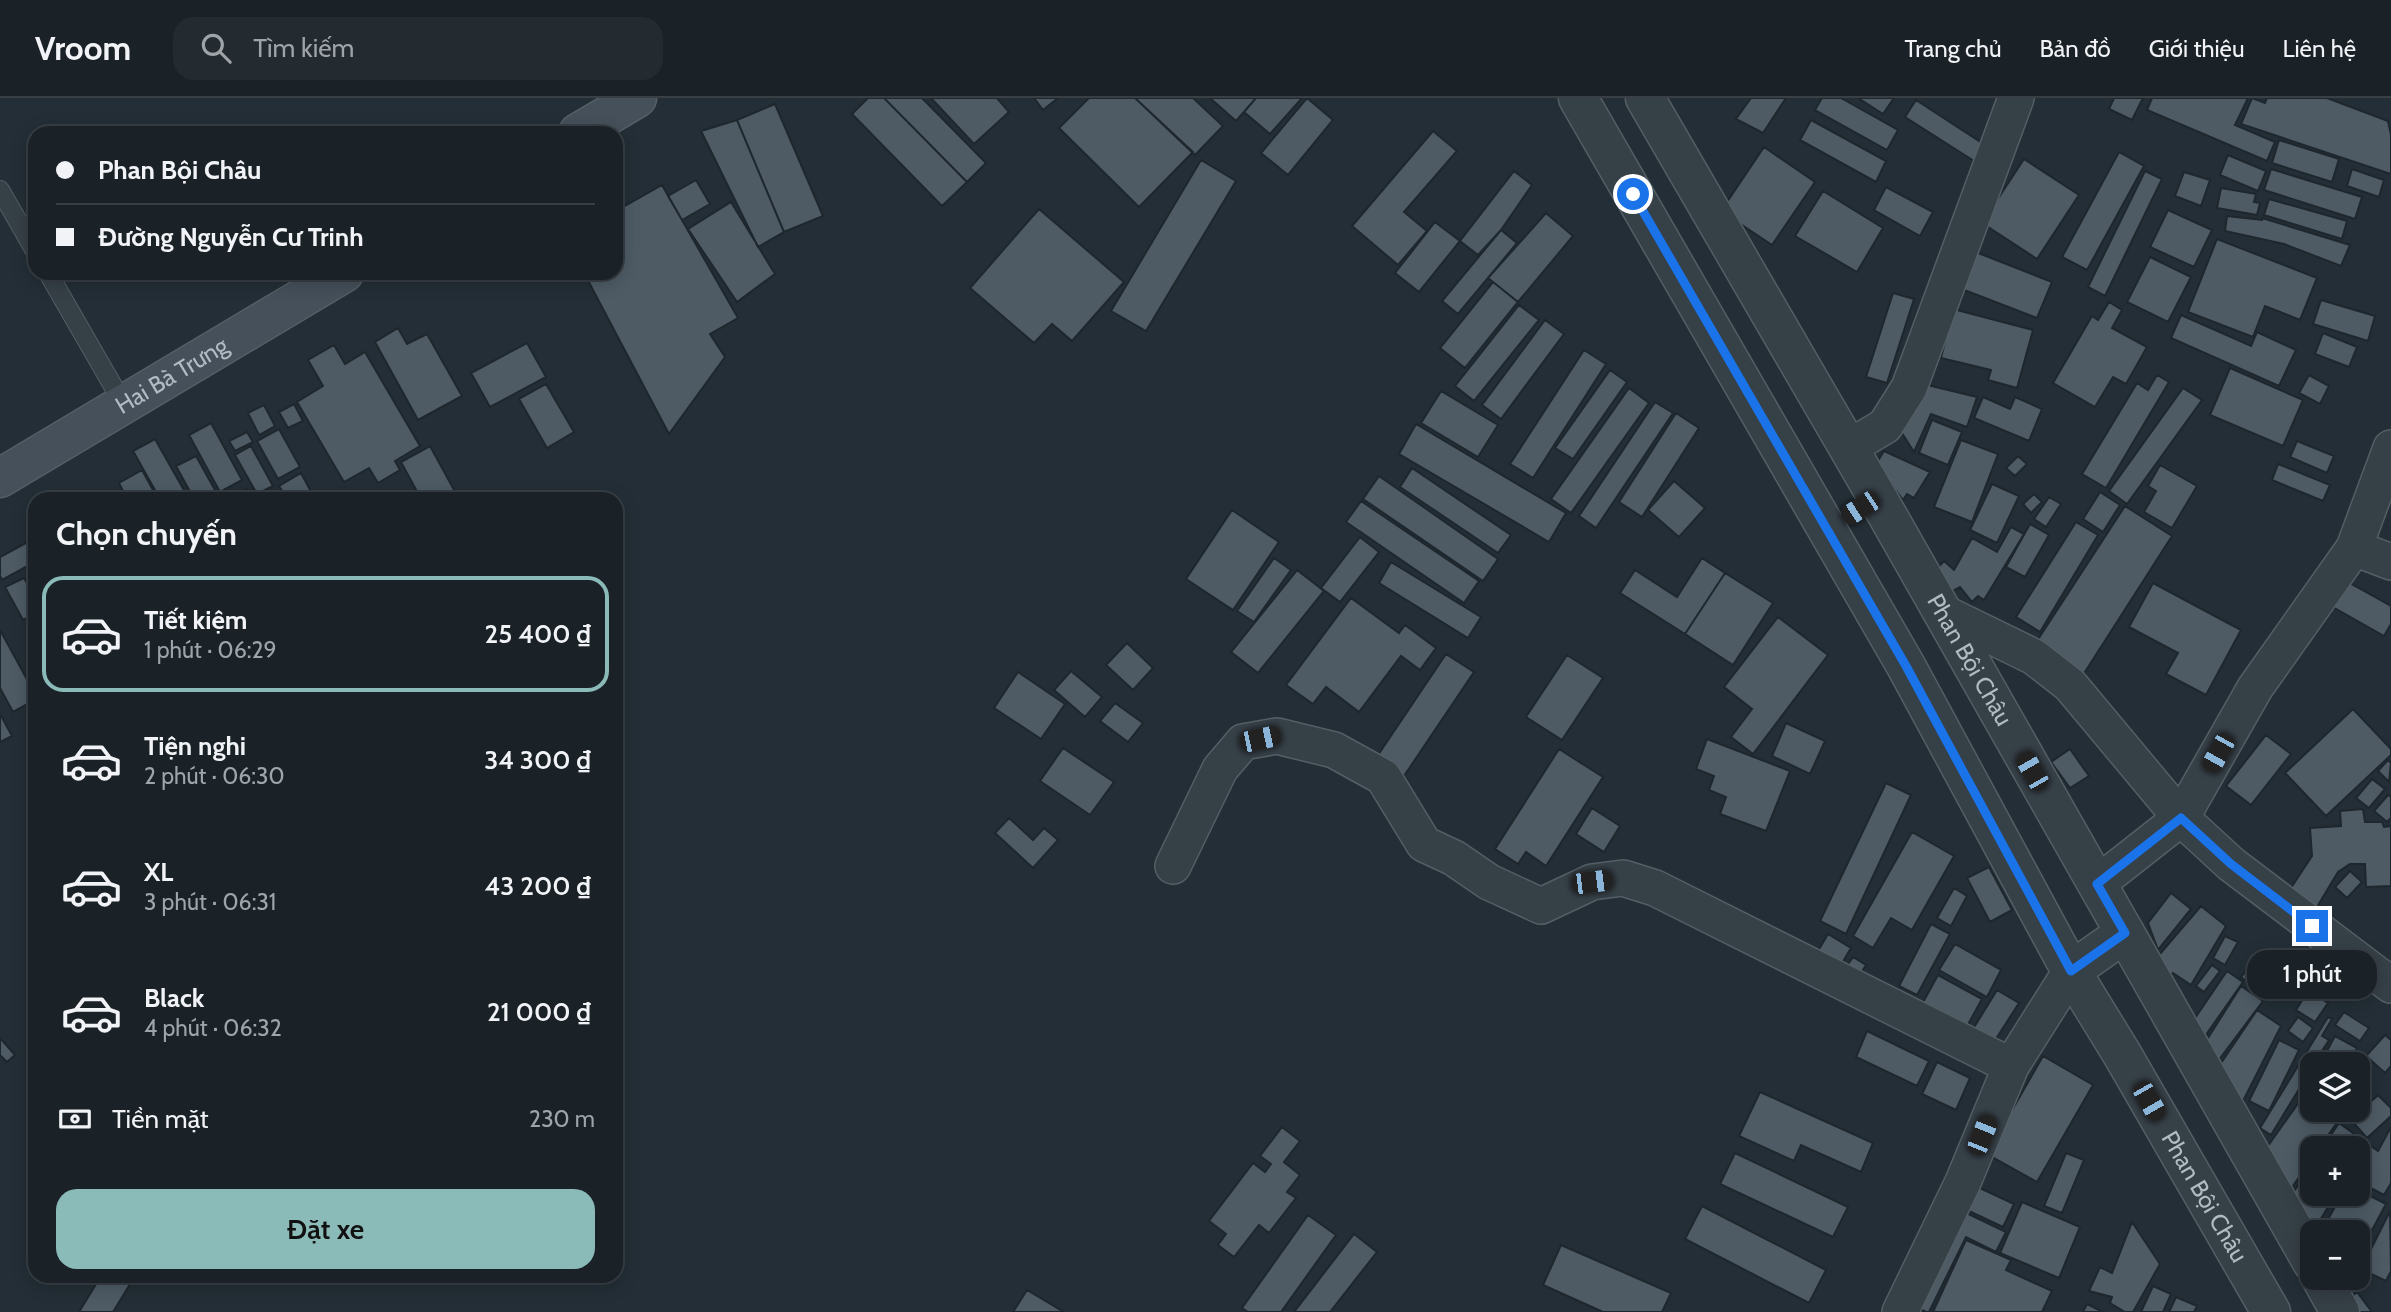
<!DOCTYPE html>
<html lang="vi">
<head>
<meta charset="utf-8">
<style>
	:root { --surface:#1a2228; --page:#232a30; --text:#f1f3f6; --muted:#9fa4a8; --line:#383f45; --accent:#8bbbb9 }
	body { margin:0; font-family:Cabin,sans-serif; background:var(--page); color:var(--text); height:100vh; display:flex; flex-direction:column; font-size:26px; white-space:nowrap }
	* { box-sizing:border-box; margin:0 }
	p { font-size:23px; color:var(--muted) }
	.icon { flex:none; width:38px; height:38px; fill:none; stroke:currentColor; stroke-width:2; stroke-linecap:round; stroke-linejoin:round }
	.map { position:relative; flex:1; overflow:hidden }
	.drawer { position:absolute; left:28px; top:394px; width:595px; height:791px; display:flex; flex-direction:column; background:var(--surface); border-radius:21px; box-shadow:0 4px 18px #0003,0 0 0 2px var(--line) }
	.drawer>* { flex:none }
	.banner { position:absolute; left:28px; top:28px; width:595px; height:154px; border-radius:21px; box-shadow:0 4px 18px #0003,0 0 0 2px var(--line); display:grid; align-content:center; height:154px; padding:0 28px; background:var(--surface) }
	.tools { position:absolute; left:2300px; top:954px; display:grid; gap:14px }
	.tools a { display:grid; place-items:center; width:70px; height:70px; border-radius:14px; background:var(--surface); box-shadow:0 4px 18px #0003,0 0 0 2px var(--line); font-size:35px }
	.end { position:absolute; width:32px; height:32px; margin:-16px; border:9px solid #1a73e8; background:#fff; box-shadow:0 0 0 4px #fff }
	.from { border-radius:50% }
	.bubble { position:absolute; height:49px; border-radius:21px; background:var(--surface); box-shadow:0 4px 18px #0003,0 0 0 2px var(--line); font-size:23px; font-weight:600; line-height:49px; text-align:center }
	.car { position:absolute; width:21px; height:42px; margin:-21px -10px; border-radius:9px; box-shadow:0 0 5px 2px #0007; background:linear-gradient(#222 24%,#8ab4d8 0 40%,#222 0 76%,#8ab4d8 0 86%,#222 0) }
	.banner b { display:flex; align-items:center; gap:24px; height:66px; font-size:26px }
	.banner b+b { border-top:2px solid var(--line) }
	.banner i { width:18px; height:18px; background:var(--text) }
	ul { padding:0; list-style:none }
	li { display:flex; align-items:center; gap:21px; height:116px; margin:0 14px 10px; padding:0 14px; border:4px solid transparent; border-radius:21px }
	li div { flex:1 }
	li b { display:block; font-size:26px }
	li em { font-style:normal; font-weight:600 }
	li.on { border-color:var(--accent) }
	li>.icon { width:63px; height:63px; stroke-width:1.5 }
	h2 { padding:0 28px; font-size:32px; line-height:84px }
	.pay { display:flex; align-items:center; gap:18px; height:77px; padding:0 28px; font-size:26px }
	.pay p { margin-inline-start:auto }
	.cta { display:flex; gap:14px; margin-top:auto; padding:14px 28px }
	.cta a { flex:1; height:80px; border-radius:21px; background:var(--accent); color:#111; font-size:28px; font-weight:600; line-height:80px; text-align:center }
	header { display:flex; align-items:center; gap:42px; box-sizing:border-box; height:98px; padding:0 35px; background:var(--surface); border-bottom:2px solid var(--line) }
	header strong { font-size:33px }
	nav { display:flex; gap:38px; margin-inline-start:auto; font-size:24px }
	.search { width:490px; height:63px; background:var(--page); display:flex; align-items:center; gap:18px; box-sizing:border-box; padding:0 24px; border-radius:21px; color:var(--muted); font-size:26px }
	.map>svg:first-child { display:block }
	.building { fill:#4e5b65; stroke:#1e272e; stroke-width:2 }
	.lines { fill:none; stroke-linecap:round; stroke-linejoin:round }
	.service-casing { stroke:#545e65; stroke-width:20 }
	.minor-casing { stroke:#545e65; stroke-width:38 }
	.tertiary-casing { stroke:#545e65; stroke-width:41 }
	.secondary-casing { stroke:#545e65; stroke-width:41 }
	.service { stroke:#364047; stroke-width:18 }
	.minor { stroke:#364047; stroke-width:35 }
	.tertiary { stroke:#364047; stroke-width:38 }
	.secondary { stroke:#45505a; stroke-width:38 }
	.route { stroke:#1a73e8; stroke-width:9 }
	.labels { text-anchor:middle; stroke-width:7; stroke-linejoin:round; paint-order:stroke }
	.street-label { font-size:24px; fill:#b1bbc3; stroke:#1c252c }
</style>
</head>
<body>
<header>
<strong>Vroom</strong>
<div class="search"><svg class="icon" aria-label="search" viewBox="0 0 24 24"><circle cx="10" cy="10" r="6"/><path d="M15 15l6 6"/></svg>Tìm kiếm</div>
<nav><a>Trang chủ</a><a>Bản đồ</a><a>Giới thiệu</a><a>Liên hệ</a></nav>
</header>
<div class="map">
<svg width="2391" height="1214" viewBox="0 0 2391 1214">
	<rect width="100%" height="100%" fill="#232e36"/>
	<path class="building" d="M868,0H884L967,84L942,108L852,16Z
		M884,0H922L986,65L967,84Z
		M931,0H997L1009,14L974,46Z
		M1034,0H1058L1043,12Z
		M1089,0H1135L1193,54L1139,109L1059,30Z
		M1135,0H1193L1223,28L1195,57Z
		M1210,0H1256L1236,23Z
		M1256,0H1302L1270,36L1244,14Z
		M1307,0L1333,22L1288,77L1261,55Z
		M1751,0H1786L1763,35L1736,21Z
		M1822,0H1841L1898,32L1887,52L1815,12Z
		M1858,0H1894L1883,16Z
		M2114,0H2143L2132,22L2109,11Z
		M2152,0H2248L2235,27L2275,44L2267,63L2147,12Z
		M2252,0L2265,5L2267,0H2327L2388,23L2391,37V76L2241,26Z
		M1916,2L1985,47L1974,63L1905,19Z
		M775,6L823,118L784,134L737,22Z
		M737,22L784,134L758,149L701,33Z
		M1811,22L1886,63L1876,84L1800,42Z
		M1433,33L1457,53L1404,114L1427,133L1398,167L1352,128Z
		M2279,42L2339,61L2332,84L2272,65Z
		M1764,49L1815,84L1772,147L1721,113Z
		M2119,54L2144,68L2087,172L2062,159Z
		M2228,57L2266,73L2258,93L2220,77Z
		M2024,61L2079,97L2037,161L1982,125Z
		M1201,62L1236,83L1146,233L1111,213Z
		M2271,71L2362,99L2355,121L2264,92Z
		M2352,71L2384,82L2379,99L2347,88Z
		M1514,73L1532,87L1501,132L1478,157L1460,143Z
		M2145,73L2162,81L2105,198L2088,189Z
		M2184,74L2210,82L2201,108L2175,98Z
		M696,82L710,106L682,122L668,98Z
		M662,87L738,220L710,236L725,259L669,336L584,175H616V113Z
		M1886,89L1933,114L1920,138L1874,112Z
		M2221,90L2256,96L2254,104L2260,105L2257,117L2217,110Z
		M1823,93L1883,130L1857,174L1795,138Z
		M2269,101L2347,123L2342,141L2264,117Z
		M731,104L775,176L737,204L688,131Z
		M1039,111L1124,184L1072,243L1052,226L1034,245L970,190Z
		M2168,112L2212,132L2194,169L2150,149Z
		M1546,115L1573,138L1518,204L1488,180Z
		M2227,118L2262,122V120L2350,147L2341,168L2284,146L2225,133Z
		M1435,124L1460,143L1419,194L1395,175Z
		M1501,132L1517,145L1458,216L1442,203Z
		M2217,141L2317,180L2300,222L2265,208L2253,239L2188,214Z
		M1973,153L2052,184L2037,220L1959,190Z
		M2150,159L2191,179L2168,224L2127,204Z
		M1493,184L1518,204L1465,270L1440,250Z
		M1893,195L1914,201L1887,285L1866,279Z
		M2321,202L2375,218L2368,243L2313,226Z
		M2109,204L2122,212L2112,230L2147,249L2126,286L2113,279L2095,309L2053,285L2092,218L2098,222Z
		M1519,207L1539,222L1474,303L1455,288Z
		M1953,211L2033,232L2017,290L1988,282L1991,272L1941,260Z
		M2181,217L2251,248L2257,234L2296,252L2279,288L2171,240Z
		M1545,222L1564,236L1501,321L1482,307Z
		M398,230L407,246L427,236L462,298L418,322L375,244Z
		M2323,235L2357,249L2349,269L2315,256Z
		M527,245L546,279L490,309L471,275Z
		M334,247L345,266L365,254L420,348L395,363L400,372L378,385L369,370L344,384L297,304L323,288L308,262Z
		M1584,252L1606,266L1533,380L1510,366Z
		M2230,270L2303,302L2283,348L2210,317Z
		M1610,272L1627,284L1573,361L1555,350Z
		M2157,277L2169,284L2106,390L2082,376L2137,285L2148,292Z
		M2309,277L2329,288L2320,306L2299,295Z
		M1919,285L1977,299L1967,329L1931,316L1914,354L1900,332Z
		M546,286L574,334L547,350L519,301Z
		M1629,290L1649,305L1571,415L1551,401Z
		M2183,290L2202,302L2127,406L2109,393Z
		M1441,293L1498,327L1478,359L1421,325Z
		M1983,299L2010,311L2015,299L2042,311L2029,343L1974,320Z
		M1655,304L1673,315L1596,430L1579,418Z
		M294,306L303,323L288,330L279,314Z
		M264,307L275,328L259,337L248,315Z
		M1676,315L1699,330L1642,419L1619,404Z
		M1932,322L1962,334L1948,367L1919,355Z
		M211,325L242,382L220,394L189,337Z
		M1416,326L1566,415L1549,444L1399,356Z
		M279,331L300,369L278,381L257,343Z
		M247,334L253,344L235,353L229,343Z
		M155,341L189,401H160L133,353Z
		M1961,342L1998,356L1972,424L1934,409Z
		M2297,343L2334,358L2327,375L2290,359Z
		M251,348L273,388L257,396L235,357Z
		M430,348L459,401H421L401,364Z
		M1884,353L1930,374L1914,400L1907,396L1903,402L1876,366Z
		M196,358L220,401H194L176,368Z
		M2018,358L2027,366L2015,378L2006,370Z
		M2278,366L2330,387L2323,403L2272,382Z
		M2160,367L2197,388L2172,430L2144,414L2156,393L2148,388Z
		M1412,370L1511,437L1498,455L1400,389Z
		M142,372L158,401H127L119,385Z
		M301,375L315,401H287L279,388Z
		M1379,378L1498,461L1483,483L1363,401Z
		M1674,383L1705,410L1679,439L1648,412Z
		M1992,386L2019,398L1997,445L1970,432Z
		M247,391L252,401H229Z
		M2100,394L2120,407L2103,434L2083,421Z
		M2034,396L2042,404L2031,415L2023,406Z
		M2049,399L2061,406L2046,429L2034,421Z
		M1361,403L1479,483L1464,505L1346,424Z
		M2125,408L2172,438L2083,577L2035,546Z
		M1232,412L1279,444L1233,512L1186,481Z
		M2076,424L2098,437L2040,534L2016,519Z
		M2030,426L2049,437L2025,479L2006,469Z
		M2011,429L2024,436L1984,502L1978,498L1972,504L1960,489L1940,500L1927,481L1944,463L1954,472L1972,440L1997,454Z
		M1360,439L1379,454L1340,504L1321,490Z
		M35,440V464L2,482L0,478V459Z
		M1274,460L1291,472L1254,524L1237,513Z
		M1702,460L1725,475L1685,536L1620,495L1635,472L1677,499Z
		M1391,464L1481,519L1468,540L1379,485Z
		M1297,472L1324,493L1258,575L1231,554Z
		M1725,475L1773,505L1733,567L1685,536Z
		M24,480L35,499V516L23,522L5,489Z
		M2346,483L2391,508V526L2384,538L2331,508Z
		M2153,485L2241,532L2206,597L2166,576L2178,555L2129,529Z
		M1351,500L1399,535L1405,527L1436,550L1420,572L1401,558L1359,614L1326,589L1313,606L1286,587Z
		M1778,519L1828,557L1753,656L1731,639L1752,611L1724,589Z
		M0,532L35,596V602L13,614L0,590Z
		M1127,545L1153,570L1133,592L1106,567Z
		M1446,556L1474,574L1404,678L1376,660Z
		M1567,557L1603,580L1562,642L1526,619Z
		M1071,573L1102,599L1085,619L1054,592Z
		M1018,574L1065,606L1041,641L994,610Z
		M1115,605L1143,625L1128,644L1100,623Z
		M2353,611L2391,651V657L2326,718L2285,675Z
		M0,616L12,638L0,644Z
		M1786,625L1825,643L1810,676L1772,658Z
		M2266,637L2291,656L2251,707L2226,688Z
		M1707,641L1790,673L1766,733L1720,716L1726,699L1709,692L1714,678L1696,671Z
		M1063,650L1114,684L1090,717L1040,683Z
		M1559,651L1603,679L1546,768L1526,754L1518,766L1495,751Z
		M2070,651L2089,678L2070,690L2051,664Z
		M2388,662L2391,665L2389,684L2378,673Z
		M2372,681L2385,691L2369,710L2356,700Z
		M1886,685L1911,697L1846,836L1820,823Z
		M2388,697L2391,699V720L2387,724L2374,713Z
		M1592,710L1620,728L1604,754L1576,736Z
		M2363,711L2365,724H2382L2384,729L2391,728V788L2366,789L2365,766H2350L2338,774L2314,814L2287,796L2312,758L2310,730L2341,728L2340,713Z
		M1009,720L1033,742L1044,730L1058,742L1033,770L995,735Z
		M1912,734L1954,758L1912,832L1891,820L1873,850L1853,838Z
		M1989,769L2012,812L1990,824L1967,780Z
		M2350,773L2362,784L2347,800L2335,789Z
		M1954,790L1967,798L1951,828L1937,820Z
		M2171,795L2191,811L2158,852L2148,825Z
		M2201,808L2226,828L2191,887L2173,875L2169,879L2159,857Z
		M1931,826L1950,836L1917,897L1899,888Z
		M1828,836L1851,850L1838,872L1815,858Z
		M2225,838L2238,844L2225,867L2213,860Z
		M1955,846L2001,872L1987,899L1939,872Z
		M2261,855L2281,872L2262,896L2241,879Z
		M1853,859L1866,867L1858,880L1844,872Z
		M2212,867L2220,873L2204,894L2196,888Z
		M2227,873L2243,884L2203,941L2193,923Z
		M1938,877L1982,901L1965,932L1921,908Z
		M2241,888L2263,903L2218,963L2206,943Z
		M1997,892L2019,905L1994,944L1973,931Z
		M2308,893L2328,905L2315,924L2296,912Z
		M2257,912L2281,928L2239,1011L2215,974Z
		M2344,914L2369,930L2360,943L2335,927Z
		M2298,919L2313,930L2303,944L2288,933Z
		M2328,919L2332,921L2322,938L2329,942L2314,966H2312V970L2271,1037L2260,1030Z
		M1867,933L1929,963L1917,988L1856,959Z
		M2385,937L2391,942V968L2385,975L2366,958Z
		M2335,938L2357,950L2349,966H2325L2321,964Z
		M0,940L15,957L7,964L0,957Z
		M2279,942L2299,952L2269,1013L2249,1003Z
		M2043,958L2093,987L2037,1084L1987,1056Z
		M1937,964L1970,980L1956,1012L1922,996Z
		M2312,978V998L2303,993Z
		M1760,994L1873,1045L1861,1074L1801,1047L1794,1063L1739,1038Z
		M2304,997L2312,1003V1012H2346L2319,1050H2312V1061L2290,1092L2263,1055Z
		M2378,997L2391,1010V1018L2367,1040L2351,1022Z
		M2339,1025L2378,1053L2391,1029V1085L2384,1097L2357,1083V1050H2322Z
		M1282,1029L1300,1043L1284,1064L1300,1077L1287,1094L1296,1100L1269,1135L1259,1127L1234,1159L1218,1147L1226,1136L1209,1123L1253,1065L1265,1074L1271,1066L1260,1058Z
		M1735,1055L1848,1109L1833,1139L1720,1086Z
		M2066,1055L2084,1062L2062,1115L2044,1108Z
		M2312,1066V1096H2336L2314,1132L2293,1095Z
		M1965,1083L2014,1106L2003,1129L1954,1106Z
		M2357,1091L2386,1106L2357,1160V1134H2321L2342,1096H2357Z
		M2022,1104L2080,1129L2059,1180L2000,1155Z
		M1702,1108L1826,1172L1809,1205L1685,1141Z
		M1956,1110L2006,1134L1996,1154L1966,1139L1929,1214H1926L1910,1206Z
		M2390,1113L2391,1173L2386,1183L2361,1171Z
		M1308,1117L1336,1137L1281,1214H1248L1242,1210Z
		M2132,1124L2160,1166L2133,1214H2125L2110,1205L2112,1199L2089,1193L2100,1169L2112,1175Z
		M1354,1136L1377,1154L1330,1214H1294Z
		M1966,1142L2011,1162L2006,1172L2052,1193L2042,1214H1933Z
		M1561,1147L1671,1195L1662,1214H1603L1543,1187Z
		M101,1178H135L113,1214H79Z
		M2153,1188L2171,1196L2163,1214H2141Z
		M1027,1192L1064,1214H1013Z
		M2357,1194L2372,1214H2353L2345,1204Z
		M2176,1199L2197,1208L2194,1214H2169Z
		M2087,1206L2103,1214H2083Z"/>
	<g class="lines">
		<g class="service-casing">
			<path id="service" d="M0,92L35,153
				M48,175L124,307"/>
		</g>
		<g class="minor-casing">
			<path id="minor" d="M1848,350L1885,328L1909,290L2016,0
				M2354,450L2391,464
				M1942,514L2034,559L2070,587L2181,720L2231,766L2391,887
				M1173,768L1220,671L1243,644L1277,638L1334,652L1383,679L1424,746L1454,760L1489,784L1541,808L1592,784L1623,780L1655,790L2011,968
				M2097,786L2181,720L2255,590L2354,450L2391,350
				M1900,1214L1963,1084L2011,968L2071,873"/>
		</g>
		<g class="tertiary-casing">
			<g id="tertiary">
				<path id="s1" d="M1578,0L1906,568L2071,873L2122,956L2271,1214"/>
				<path id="s2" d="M1645,0L1877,399L2312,1164"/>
				<path d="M2071,873L2125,835"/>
				<path d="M2321,1180L2340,1214"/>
			</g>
		</g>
		<g class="secondary-casing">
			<g id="secondary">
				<path d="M578,35L637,0"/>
				<path id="s3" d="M0,380L344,175"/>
			</g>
		</g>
		<use href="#service" class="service"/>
		<use href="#minor" class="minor"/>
		<use href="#tertiary" class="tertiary"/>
		<use href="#secondary" class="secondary"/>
	</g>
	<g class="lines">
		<path class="route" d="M1633,96L1906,568L2071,873L2125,835L2097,786L2181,720L2231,766L2312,828"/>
	</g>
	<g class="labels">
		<g class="street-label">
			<text dy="8" stroke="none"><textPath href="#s3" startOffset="200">Hai Bà Trưng</textPath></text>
			<text dy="8" stroke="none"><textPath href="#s2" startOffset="649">Phan Bội Châu</textPath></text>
			<text dy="8" stroke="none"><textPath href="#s1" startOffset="1265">Phan Bội Châu</textPath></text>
		</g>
	</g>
</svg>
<div class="tools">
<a><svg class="icon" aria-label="layers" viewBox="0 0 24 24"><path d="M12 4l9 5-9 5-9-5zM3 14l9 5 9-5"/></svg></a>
<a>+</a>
<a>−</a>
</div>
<i class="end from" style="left:1633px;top:96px"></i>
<i class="end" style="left:2312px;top:828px"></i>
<div class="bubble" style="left:2247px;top:852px;width:130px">1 phút</div>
<i class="car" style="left:1860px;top:410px;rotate:237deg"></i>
<i class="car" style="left:1260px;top:641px;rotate:78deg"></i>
<i class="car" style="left:2218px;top:655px;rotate:209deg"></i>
<i class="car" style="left:2032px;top:673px;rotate:330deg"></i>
<i class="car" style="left:1592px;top:784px;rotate:83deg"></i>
<i class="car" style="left:2149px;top:1003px;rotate:150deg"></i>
<i class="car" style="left:1982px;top:1037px;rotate:22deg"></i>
<div class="banner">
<b><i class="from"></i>Phan Bội Châu</b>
<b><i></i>Đường Nguyễn Cư Trinh</b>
</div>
<section class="drawer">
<h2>Chọn chuyến</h2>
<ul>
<li class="on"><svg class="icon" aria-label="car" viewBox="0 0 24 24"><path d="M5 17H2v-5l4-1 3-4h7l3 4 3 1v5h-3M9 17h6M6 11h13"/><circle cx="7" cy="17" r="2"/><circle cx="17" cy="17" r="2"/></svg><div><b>Tiết kiệm</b><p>1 phút · 06:29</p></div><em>25 400 ₫</em></li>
<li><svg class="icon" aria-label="car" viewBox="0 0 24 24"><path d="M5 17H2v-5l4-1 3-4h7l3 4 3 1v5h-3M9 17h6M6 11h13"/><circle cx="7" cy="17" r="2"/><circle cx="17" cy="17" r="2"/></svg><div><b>Tiện nghi</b><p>2 phút · 06:30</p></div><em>34 300 ₫</em></li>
<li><svg class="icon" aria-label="car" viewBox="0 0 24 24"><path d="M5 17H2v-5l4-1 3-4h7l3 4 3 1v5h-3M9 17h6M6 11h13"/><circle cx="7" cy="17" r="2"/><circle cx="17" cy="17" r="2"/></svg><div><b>XL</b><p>3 phút · 06:31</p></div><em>43 200 ₫</em></li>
<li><svg class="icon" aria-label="car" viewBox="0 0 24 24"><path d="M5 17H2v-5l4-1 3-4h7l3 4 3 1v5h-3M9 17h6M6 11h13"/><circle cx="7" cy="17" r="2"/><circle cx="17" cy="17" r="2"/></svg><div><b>Black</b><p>4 phút · 06:32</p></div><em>21 000 ₫</em></li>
</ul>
<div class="pay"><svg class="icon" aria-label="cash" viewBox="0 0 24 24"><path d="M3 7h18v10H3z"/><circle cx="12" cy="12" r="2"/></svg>Tiền mặt<p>230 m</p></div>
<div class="cta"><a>Đặt xe</a></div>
</section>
</div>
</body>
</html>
